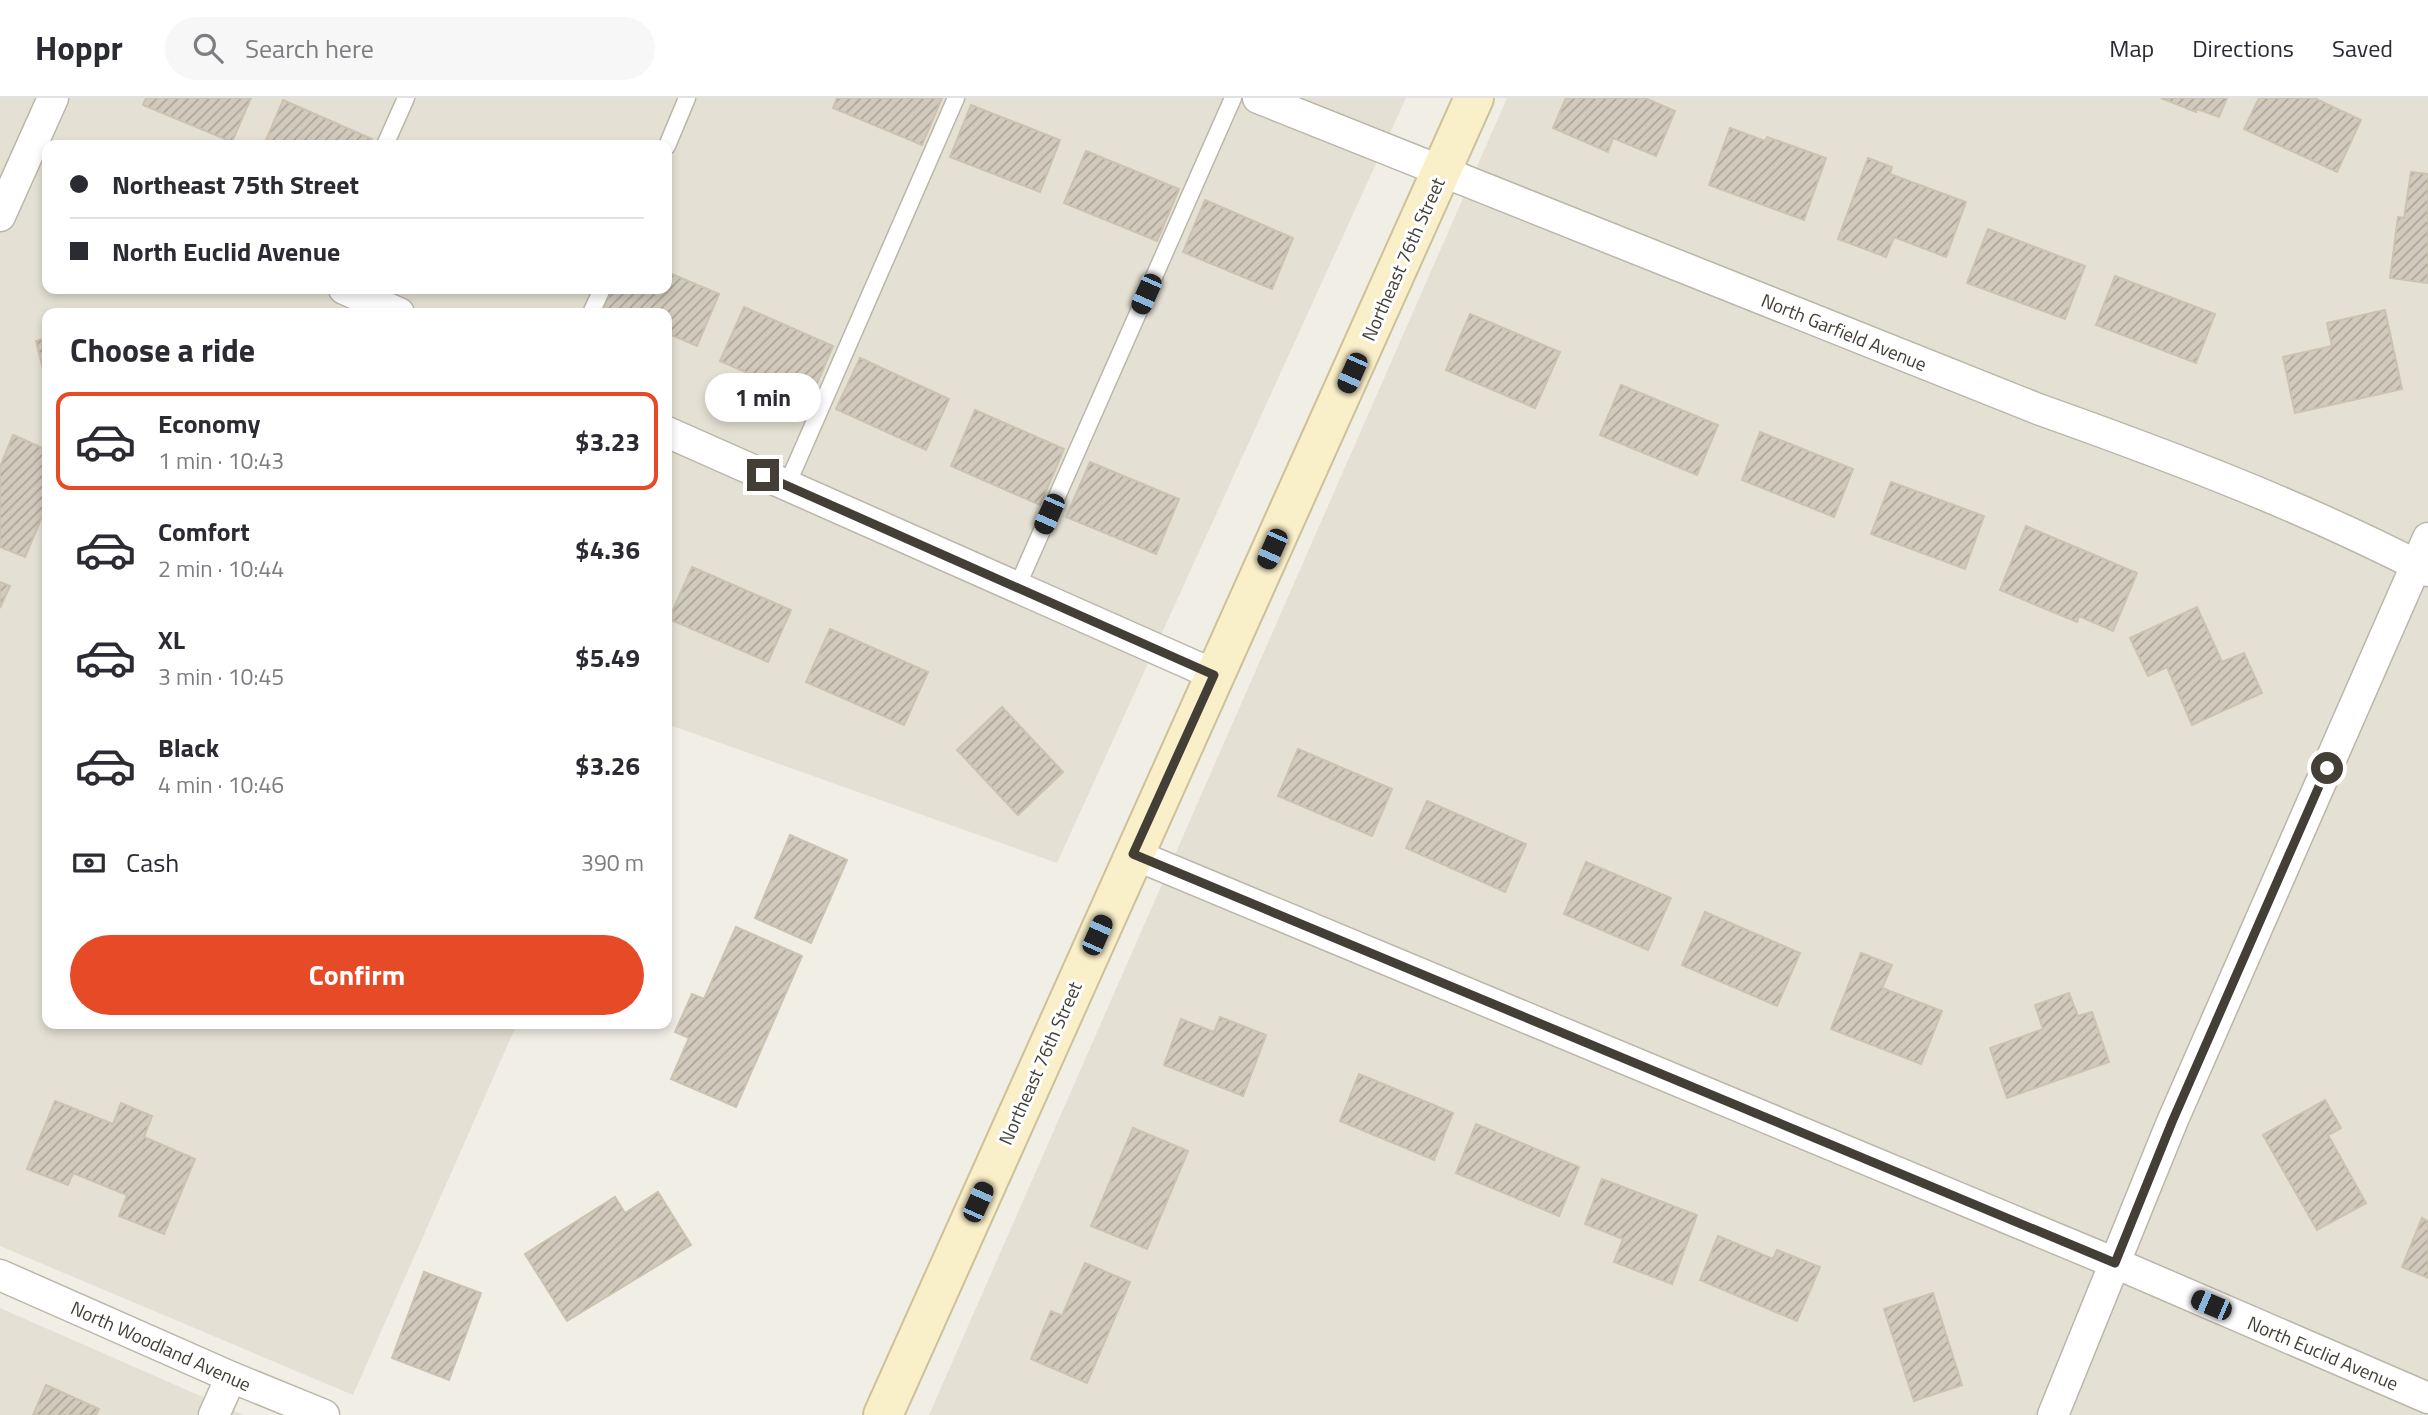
<!DOCTYPE html>
<html lang="en">
<head>
<meta charset="utf-8">
<style>
	:root { --surface:#fff; --page:#f7f7f7; --text:#2b2b33; --muted:#7c7c81; --line:#e1e1e2; --accent:#e64a27 }
	body { margin:0; font-family:"Titillium Web",sans-serif; background:var(--page); color:var(--text); height:100vh; display:flex; flex-direction:column; font-size:26px; white-space:nowrap }
	* { box-sizing:border-box; margin:0 }
	p { font-size:23px; color:var(--muted) }
	.icon { flex:none; width:38px; height:38px; fill:none; stroke:currentColor; stroke-width:2; stroke-linecap:round; stroke-linejoin:round }
	.map { position:relative; flex:1; overflow:hidden }
	.panel { position:absolute; left:42px; top:210px; width:630px; height:721px; display:flex; flex-direction:column; background:var(--surface); border-radius:14px; box-shadow:0 4px 10px #0003 }
	.panel>* { flex:none }
	.banner { position:absolute; left:42px; top:42px; width:630px; height:154px; border-radius:14px; box-shadow:0 4px 10px #0003; display:grid; align-content:center; height:154px; padding:0 28px; background:var(--surface) }
	.end { position:absolute; width:32px; height:32px; margin:-16px; border:9px solid #433e36; background:#fff; box-shadow:0 0 0 4px #fff }
	.from { border-radius:50% }
	.bubble { position:absolute; height:49px; border-radius:24px; background:var(--surface); box-shadow:0 4px 10px #0003; font-size:23px; font-weight:700; line-height:49px; text-align:center }
	.car { position:absolute; width:21px; height:42px; margin:-21px -10px; border-radius:9px; box-shadow:0 0 5px 2px #0007; background:linear-gradient(#222 24%,#8ab4d8 0 40%,#222 0 76%,#8ab4d8 0 86%,#222 0) }
	.banner b { display:flex; align-items:center; gap:24px; height:66px; font-size:26px }
	.banner b+b { border-top:2px solid var(--line) }
	.banner i { width:18px; height:18px; background:var(--text) }
	ul { padding:0; list-style:none }
	li { display:flex; align-items:center; gap:21px; height:98px; margin:0 14px 10px; padding:0 14px; border:4px solid transparent; border-radius:14px }
	li div { flex:1 }
	li b { display:block; font-size:26px }
	li em { font-style:normal; font-weight:700 }
	li.active { border-color:var(--accent) }
	li>.icon { width:63px; height:63px; stroke-width:1.5 }
	h2 { padding:0 28px; font-size:32px; line-height:84px }
	.pay { display:flex; align-items:center; gap:18px; height:77px; padding:0 28px; font-size:26px }
	.pay p { margin-inline-start:auto }
	.button { display:flex; gap:14px; margin-top:auto; padding:14px 28px }
	.button a { flex:1; height:80px; border-radius:42px; background:var(--accent); color:#fff; font-size:28px; font-weight:700; line-height:80px; text-align:center }
	header { display:flex; align-items:center; gap:42px; box-sizing:border-box; height:98px; padding:0 35px; background:var(--surface); border-bottom:2px solid var(--line) }
	header strong { font-size:33px }
	nav { display:flex; gap:38px; margin-inline-start:auto; font-size:24px }
	.search { width:490px; height:63px; background:var(--page); display:flex; align-items:center; gap:18px; box-sizing:border-box; padding:0 24px; border-radius:38px; color:var(--muted); font-size:26px }
	.map>svg:first-child { display:block }
	.residential { fill:#e5e0d4; fill-rule:evenodd }
	.building { fill:url(#building-hatch); stroke:#ccc2b0; stroke-width:2 }
	.lines { fill:none; stroke-linecap:round; stroke-linejoin:round }
	.lane-casing { stroke:#bcb6a9; stroke-width:19 }
	.street-casing { stroke:#bcb6a9; stroke-width:33 }
	.secondary-casing { stroke:#cdc199; stroke-width:42 }
	.lane { stroke:#fff; stroke-width:16 }
	.street { stroke:#fff; stroke-width:30 }
	.secondary { stroke:#f9efc8; stroke-width:38 }
	.route { stroke:#433e36; stroke-width:9 }
	.labels { text-anchor:middle; stroke-width:6; stroke-linejoin:round; paint-order:stroke }
	.street-label { font-size:19px; fill:#433e36; stroke:#fff }
</style>
</head>
<body>
<header>
<strong>Hoppr</strong>
<div class="search"><svg class="icon" aria-label="search" viewBox="0 0 24 24"><circle cx="10" cy="10" r="6"/><path d="M15 15l6 6"/></svg>Search here</div>
<nav><a>Map</a><a>Directions</a><a>Saved</a></nav>
</header>
<div class="map">
<svg width="2428" height="1317" viewBox="0 0 2428 1317">
	<defs>
		<pattern id="building-hatch" width="6" height="6" patternUnits="userSpaceOnUse" patternTransform="scale(1.75)"><rect width="6" height="6" fill="#d2cabc"/><path d="M-1 1l2-2M0 6l6-6M5 7l2-2" fill="none" stroke="#aca59a"/></pattern>
	</defs>
	<rect width="100%" height="100%" fill="#f1eee6"/>
	<path class="residential" d="M0,0H1406L1057,765L667,626V215H47V926H517L353,1297L0,1148ZM47,47H667V191H47Z
		M1507,0H2428V1317H929Z
		M0,1210L244,1317H0Z"/>
	<path class="building" d="M146,0H251L232,44L143,7Z
		M837,0H942L922,47L833,10Z
		M1566,0H1645L1675,13L1656,58L1613,40L1608,54L1553,30Z
		M2161,0H2227L2219,19L2197,11L2196,14Z
		M2259,0H2314L2361,22L2337,74L2244,31Z
		M283,2L372,41L369,47H264Z
		M971,7L1060,42L1040,94L950,59Z
		M1730,30L1765,43L1767,39L1826,60L1804,122L1709,87Z
		M1086,53L1179,91L1157,143L1064,105Z
		M1868,60L1892,69L1890,76L1966,104L1946,159L1894,139L1886,159L1838,141Z
		M2411,74L2428,76V185L2390,180L2398,119L2404,120Z
		M1205,102L1293,140L1272,191L1183,154Z
		M1988,131L2085,168L2065,221L1967,185Z
		M667,174L719,196L697,248L667,235V215H619L604,209L612,191H667Z
		M2115,178L2215,216L2196,265L2096,227Z
		M744,209L833,248L810,302L720,263Z
		M2385,212L2402,291L2295,315L2283,259L2332,248L2327,225Z
		M1470,216L1560,254L1535,310L1446,272Z
		M47,240V287L36,243Z
		M860,260L949,301L926,352L836,311Z
		M1621,287L1718,327L1697,377L1600,337Z
		M975,312L1064,351L1040,407L951,368Z
		M1760,334L1853,371L1834,419L1742,382Z
		M13,337L47,352V407L25,459L0,449V369Z
		M1090,364L1179,401L1156,456L1066,419Z
		M1891,384L1984,418L1965,471L1871,436Z
		M2026,428L2137,475L2113,533L2079,518L2077,524L2000,492Z
		M692,469L791,512L768,564L669,521Z
		M0,484L10,488L0,510Z
		M2197,509L2222,564L2244,555L2262,595L2192,627L2167,569L2148,578L2130,540Z
		M830,531L928,574L904,627L806,584Z
		M1002,609L1063,674L1018,717L957,652Z
		M1298,651L1392,691L1372,738L1278,698Z
		M1427,703L1526,746L1505,794L1406,750Z
		M790,737L847,762L811,845L755,820Z
		M1586,764L1671,800L1648,852L1564,816Z
		M1705,814L1800,855L1777,908L1682,867Z
		M736,829L802,858L736,1009L671,981L689,940L675,934L692,896L704,901Z
		M1861,855L1892,867L1882,890L1942,913L1921,966L1831,931Z
		M2069,895L2078,918L2092,914L2109,964L2007,1000L1990,950L2043,931L2035,907Z
		M1220,919L1266,937L1243,998L1164,967L1181,921L1214,934Z
		M1359,976L1453,1015L1434,1062L1340,1023Z
		M2325,1002L2341,1030L2328,1037L2366,1105L2317,1132L2263,1037Z
		M55,1003L113,1026L121,1005L152,1018L144,1039L195,1061L164,1136L119,1118L127,1097L73,1075L68,1087L27,1071Z
		M1476,1026L1579,1069L1559,1118L1456,1075Z
		M1133,1030L1188,1053L1147,1151L1091,1128Z
		M1602,1081L1697,1117L1672,1186L1614,1164L1623,1141L1585,1126Z
		M658,1094L691,1147L567,1223L525,1156L615,1099L625,1115Z
		M2422,1120L2428,1123V1180L2402,1169Z
		M1718,1138L1773,1161L1777,1152L1820,1169L1797,1223L1700,1182Z
		M1085,1165L1130,1184L1087,1285L1031,1261L1051,1213L1062,1218Z
		M424,1174L481,1195L449,1282L392,1260Z
		M1933,1195L1962,1287L1914,1303L1884,1211Z
		M46,1287L99,1311L96,1317H33Z"/>
	<g class="lines">
		<g class="lane-casing">
			<path id="lane" d="M385,47L406,0
				M667,48L687,0
				M591,215L602,191
				M787,387L956,0
				M1017,489L1233,0"/>
		</g>
		<g class="street-casing">
			<path id="street" d="M1258,0L2038,311C2170,358 2303,408 2428,473
				M0,118L53,0
				M344,191L399,215
				M667,334L1215,577
				M1133,756L2115,1165L2428,1300
				M0,1177L231,1279L324,1317
				M214,1317L231,1279
				M2053,1317L2172,1024L2428,440"/>
		</g>
		<g class="secondary-casing">
			<path id="secondary" d="M883,1317L1474,0"/>
		</g>
		<use href="#lane" class="lane"/>
		<use href="#street" class="street"/>
		<use href="#secondary" class="secondary"/>
	</g>
	<g class="lines">
		<path class="route" d="M763,377L1214,577L1133,756L2115,1165L2172,1024L2327,670"/>
	</g>
	<g class="labels">
		<g class="street-label">
			<text transform="translate(1403 161) rotate(-66)" y="7">Northeast 76th Street</text>
			<text transform="translate(1844 234) rotate(22)" y="7">North Garfield Avenue</text>
			<text transform="translate(1040 965) rotate(-66)" y="7">Northeast 76th Street</text>
			<text transform="translate(161 1248) rotate(24)" y="7">North Woodland Avenue</text>
			<text transform="translate(2323 1255) rotate(23)" y="7">North Euclid Avenue</text>
		</g>
	</g>
</svg>
<i class="end from" style="left:2327px;top:670px"></i>
<i class="end" style="left:763px;top:377px"></i>
<div class="bubble" style="left:705px;top:275px;width:116px">1 min</div>
<i class="car" style="left:1146px;top:196px;rotate:204deg"></i>
<i class="car" style="left:1352px;top:275px;rotate:204deg"></i>
<i class="car" style="left:1049px;top:416px;rotate:204deg"></i>
<i class="car" style="left:1272px;top:451px;rotate:204deg"></i>
<i class="car" style="left:1097px;top:837px;rotate:24deg"></i>
<i class="car" style="left:978px;top:1104px;rotate:24deg"></i>
<i class="car" style="left:2211px;top:1207px;rotate:293deg"></i>
<div class="banner">
<b><i class="from"></i>Northeast 75th Street</b>
<b><i></i>North Euclid Avenue</b>
</div>
<section class="panel">
<h2>Choose a ride</h2>
<ul>
<li class="active"><svg class="icon" aria-label="car" viewBox="0 0 24 24"><path d="M5 17H2v-5l4-1 3-4h7l3 4 3 1v5h-3M9 17h6M6 11h13"/><circle cx="7" cy="17" r="2"/><circle cx="17" cy="17" r="2"/></svg><div><b>Economy</b><p>1 min · 10:43</p></div><em>$3.23</em></li>
<li><svg class="icon" aria-label="car" viewBox="0 0 24 24"><path d="M5 17H2v-5l4-1 3-4h7l3 4 3 1v5h-3M9 17h6M6 11h13"/><circle cx="7" cy="17" r="2"/><circle cx="17" cy="17" r="2"/></svg><div><b>Comfort</b><p>2 min · 10:44</p></div><em>$4.36</em></li>
<li><svg class="icon" aria-label="car" viewBox="0 0 24 24"><path d="M5 17H2v-5l4-1 3-4h7l3 4 3 1v5h-3M9 17h6M6 11h13"/><circle cx="7" cy="17" r="2"/><circle cx="17" cy="17" r="2"/></svg><div><b>XL</b><p>3 min · 10:45</p></div><em>$5.49</em></li>
<li><svg class="icon" aria-label="car" viewBox="0 0 24 24"><path d="M5 17H2v-5l4-1 3-4h7l3 4 3 1v5h-3M9 17h6M6 11h13"/><circle cx="7" cy="17" r="2"/><circle cx="17" cy="17" r="2"/></svg><div><b>Black</b><p>4 min · 10:46</p></div><em>$3.26</em></li>
</ul>
<div class="pay"><svg class="icon" aria-label="cash" viewBox="0 0 24 24"><path d="M3 7h18v10H3z"/><circle cx="12" cy="12" r="2"/></svg>Cash<p>390 m</p></div>
<div class="button"><a>Confirm</a></div>
</section>
</div>
</body>
</html>
